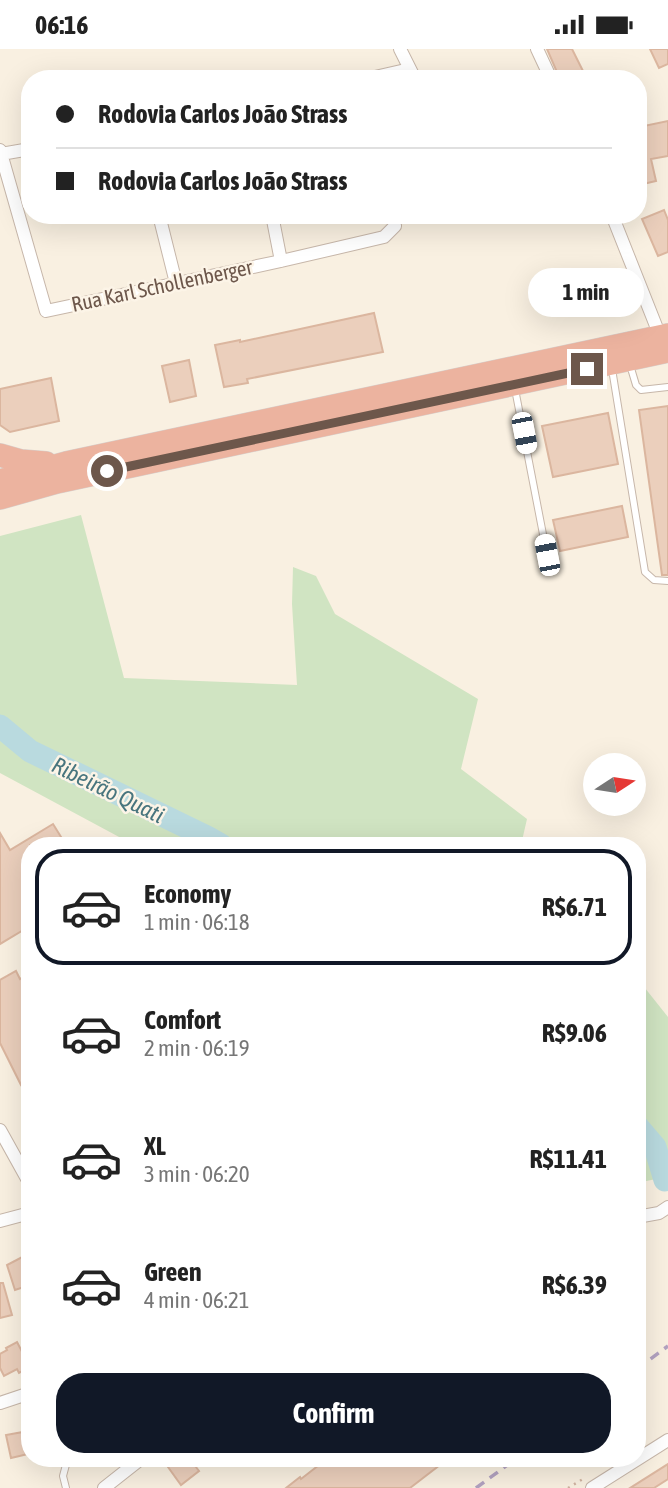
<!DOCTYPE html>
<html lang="en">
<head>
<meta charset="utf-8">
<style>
	:root { --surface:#fff; --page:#f2f2f2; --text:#222; --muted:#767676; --line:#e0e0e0; --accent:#111827 }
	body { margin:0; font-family:"Asap Condensed",sans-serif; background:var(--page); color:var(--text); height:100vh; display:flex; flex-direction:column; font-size:26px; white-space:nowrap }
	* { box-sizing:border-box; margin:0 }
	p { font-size:23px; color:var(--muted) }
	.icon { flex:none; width:38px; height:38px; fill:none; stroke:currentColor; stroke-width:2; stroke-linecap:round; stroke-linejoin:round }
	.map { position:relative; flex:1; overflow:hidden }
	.sheet { position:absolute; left:21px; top:788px; width:625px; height:630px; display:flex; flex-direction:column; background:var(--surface); border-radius:28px; box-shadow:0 7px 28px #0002 }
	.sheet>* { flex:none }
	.hud { position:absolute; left:21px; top:21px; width:626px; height:154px; border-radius:28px; box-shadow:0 7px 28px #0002; display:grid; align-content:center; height:154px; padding:0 35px; background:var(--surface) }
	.needle { width:46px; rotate:78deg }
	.buttons { position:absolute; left:583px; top:704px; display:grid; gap:14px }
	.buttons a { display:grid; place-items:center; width:63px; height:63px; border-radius:50%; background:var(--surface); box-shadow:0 7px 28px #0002; font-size:35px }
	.end { position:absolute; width:32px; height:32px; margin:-16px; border:9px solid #6d574b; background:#fff; box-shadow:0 0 0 4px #fff }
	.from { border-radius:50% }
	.bubble { position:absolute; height:49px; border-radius:24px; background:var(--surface); box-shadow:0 7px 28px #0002; font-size:23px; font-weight:700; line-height:49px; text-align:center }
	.car { position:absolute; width:21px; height:42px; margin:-21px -10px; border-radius:9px; box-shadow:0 0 5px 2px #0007; background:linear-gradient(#fff 24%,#345 0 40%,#fff 0 76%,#345 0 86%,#fff 0) }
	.hud b { display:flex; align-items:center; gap:24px; height:66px; font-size:26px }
	.hud b+b { border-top:2px solid var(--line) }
	.hud i { width:18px; height:18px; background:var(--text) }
	ul { padding:12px 0 0; list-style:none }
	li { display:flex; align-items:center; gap:21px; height:116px; margin:0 14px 10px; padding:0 21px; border:4px solid transparent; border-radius:28px }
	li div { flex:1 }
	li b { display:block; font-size:26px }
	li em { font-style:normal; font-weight:700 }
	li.current { border-color:var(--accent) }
	li>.icon { width:63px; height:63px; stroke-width:1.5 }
	.action { display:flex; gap:14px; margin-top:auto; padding:14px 35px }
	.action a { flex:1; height:80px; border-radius:28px; background:var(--accent); color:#fff; font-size:28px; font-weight:700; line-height:80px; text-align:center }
	.status { display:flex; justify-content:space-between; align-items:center; height:49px; padding:0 35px; background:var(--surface); direction:ltr }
	.status svg { height:19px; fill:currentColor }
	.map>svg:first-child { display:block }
	.green { fill:#d0e4c2 }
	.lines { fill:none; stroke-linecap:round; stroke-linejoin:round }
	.river { stroke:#b9dadf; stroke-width:23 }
	.building { fill:#ebcfbc; stroke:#dbb69f; stroke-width:2 }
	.lane-casing { stroke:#c7b7aa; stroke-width:8 }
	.street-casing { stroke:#c7b7aa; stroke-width:14 }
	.highway-casing { stroke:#d6d0cd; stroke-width:24 }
	.path { stroke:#cfb2a0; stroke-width:2.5; stroke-dasharray:2 5; stroke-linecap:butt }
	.lane { stroke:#fff; stroke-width:6 }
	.street { stroke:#fff; stroke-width:12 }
	.highway { stroke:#ecb39f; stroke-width:23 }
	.rail { stroke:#b2a2c0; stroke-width:3.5; stroke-dasharray:10 7; stroke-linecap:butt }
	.route { stroke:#6d574b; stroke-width:9 }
	.labels { text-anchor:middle; stroke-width:5; stroke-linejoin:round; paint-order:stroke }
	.street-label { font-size:21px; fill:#6d574b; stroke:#fcf4e7 }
	.water-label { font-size:23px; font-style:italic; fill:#48757e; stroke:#fcf4e7 }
</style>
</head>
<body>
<div class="status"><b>06:16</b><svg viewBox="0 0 49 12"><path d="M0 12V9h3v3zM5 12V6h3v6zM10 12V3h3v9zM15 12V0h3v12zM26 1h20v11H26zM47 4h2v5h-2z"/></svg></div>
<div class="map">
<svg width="668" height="1439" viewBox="0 0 668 1439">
	<rect width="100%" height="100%" fill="#f9f0e1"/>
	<path class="green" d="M81,466L124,629L297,636L292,555L293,518L316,527L335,565L478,650L461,720L527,770L521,796H134L0,724V487Z
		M637,929L668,968V1104L656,1130L637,1134Z"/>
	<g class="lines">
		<path class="river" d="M0,677L30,702L207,788L221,796
			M637,1077L655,1098L665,1131"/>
	</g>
	<path class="building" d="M547,0H572L583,22L566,30H560Z
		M650,0H668V15L659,19Z
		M668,72V107L651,110L656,132L639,136V78Z
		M664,161L668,171V203L658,207L642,170Z
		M374,264L383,303L247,330L248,334L224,338L215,296L240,291V293Z
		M189,311L196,347L170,353L162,317Z
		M51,329L59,372L10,383L0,376V340Z
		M668,357V526H662L639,361Z
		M608,364L618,415L553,428L542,377Z
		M622,457L628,488L560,502L553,471Z
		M53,775L66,796H30V877L0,895V784L10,801Z
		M16,922L20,930L30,924V1031L21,1036L0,994V931Z
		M30,1204V1236L15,1241L7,1216Z
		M0,1234H3L12,1266L0,1269Z
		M17,1293L30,1318L19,1324L17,1320L4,1327L0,1319V1305L7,1301L6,1299Z
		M23,1383L28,1405L11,1409L6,1386Z
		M180,1409H189L199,1422L181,1436L168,1418Z
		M328,1409H449L410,1439H286L300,1428L301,1430Z
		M668,1415V1430L654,1439H630Z"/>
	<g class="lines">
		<g class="lane-casing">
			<path id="lane" d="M630,316L636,336L641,341L668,338
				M612,320L645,523L654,531L668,532
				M515,340L547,506
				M66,1439L63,1427L67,1412L71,1409"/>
		</g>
		<g class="street-casing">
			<path id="street" d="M400,0L415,30
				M537,0L551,30
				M366,30L410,20
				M0,101L46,262L281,212L384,188L395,177L393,166
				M1,105L30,100
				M159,166L176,234
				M272,166L281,212
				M612,166L660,287
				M0,1081L30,1135
				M637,1168L659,1164L668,1158
				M0,1172L30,1164
				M0,1354L30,1344
				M104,1439L142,1409
				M592,1439L668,1391"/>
		</g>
		<g class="highway-casing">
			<path id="highway" d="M0,406L21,412L46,414
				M0,432L66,414L668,286
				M0,449L57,433L668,302"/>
		</g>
		<path class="path" d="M568,1439L583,1430"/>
		<use href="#lane" class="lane"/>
		<use href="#street" class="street"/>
		<use href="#highway" class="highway"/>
		<path class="rail" d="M637,1320L668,1297
			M476,1439L517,1409"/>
	</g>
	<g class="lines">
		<path class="route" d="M107,422L587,320"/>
	</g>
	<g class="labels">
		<g class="street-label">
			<text transform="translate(162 237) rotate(-12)" y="7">Rua Karl Schollenberger</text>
		</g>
		<g class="water-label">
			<text transform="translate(108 741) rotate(26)" y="8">Ribeirão Quati</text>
		</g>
	</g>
</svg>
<div class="buttons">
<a><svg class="needle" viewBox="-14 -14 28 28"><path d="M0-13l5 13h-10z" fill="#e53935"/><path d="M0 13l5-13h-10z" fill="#767676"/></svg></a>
</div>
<i class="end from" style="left:107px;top:422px"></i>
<i class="end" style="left:587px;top:320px"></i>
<div class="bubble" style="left:528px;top:219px;width:116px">1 min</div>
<i class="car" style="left:524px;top:384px;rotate:169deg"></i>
<i class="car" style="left:547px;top:506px;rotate:349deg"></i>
<div class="hud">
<b><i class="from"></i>Rodovia Carlos João Strass</b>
<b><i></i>Rodovia Carlos João Strass</b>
</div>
<section class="sheet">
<ul>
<li class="current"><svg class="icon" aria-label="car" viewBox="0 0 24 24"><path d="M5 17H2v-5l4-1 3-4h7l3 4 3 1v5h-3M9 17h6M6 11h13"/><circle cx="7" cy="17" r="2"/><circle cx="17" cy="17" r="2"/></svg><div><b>Economy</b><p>1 min · 06:18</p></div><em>R$6.71</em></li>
<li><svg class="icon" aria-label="car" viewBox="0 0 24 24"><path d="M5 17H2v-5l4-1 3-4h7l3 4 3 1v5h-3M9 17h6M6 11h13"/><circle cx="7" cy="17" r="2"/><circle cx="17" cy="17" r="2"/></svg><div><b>Comfort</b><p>2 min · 06:19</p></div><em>R$9.06</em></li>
<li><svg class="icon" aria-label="car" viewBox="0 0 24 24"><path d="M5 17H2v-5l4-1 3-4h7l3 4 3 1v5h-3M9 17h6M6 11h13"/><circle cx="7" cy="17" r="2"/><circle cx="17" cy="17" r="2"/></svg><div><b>XL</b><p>3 min · 06:20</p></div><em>R$11.41</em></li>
<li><svg class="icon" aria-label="car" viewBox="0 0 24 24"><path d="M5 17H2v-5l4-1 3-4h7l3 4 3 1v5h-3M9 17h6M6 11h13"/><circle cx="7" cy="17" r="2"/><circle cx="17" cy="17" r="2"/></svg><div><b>Green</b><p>4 min · 06:21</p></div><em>R$6.39</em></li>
</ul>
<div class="action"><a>Confirm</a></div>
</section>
</div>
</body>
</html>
